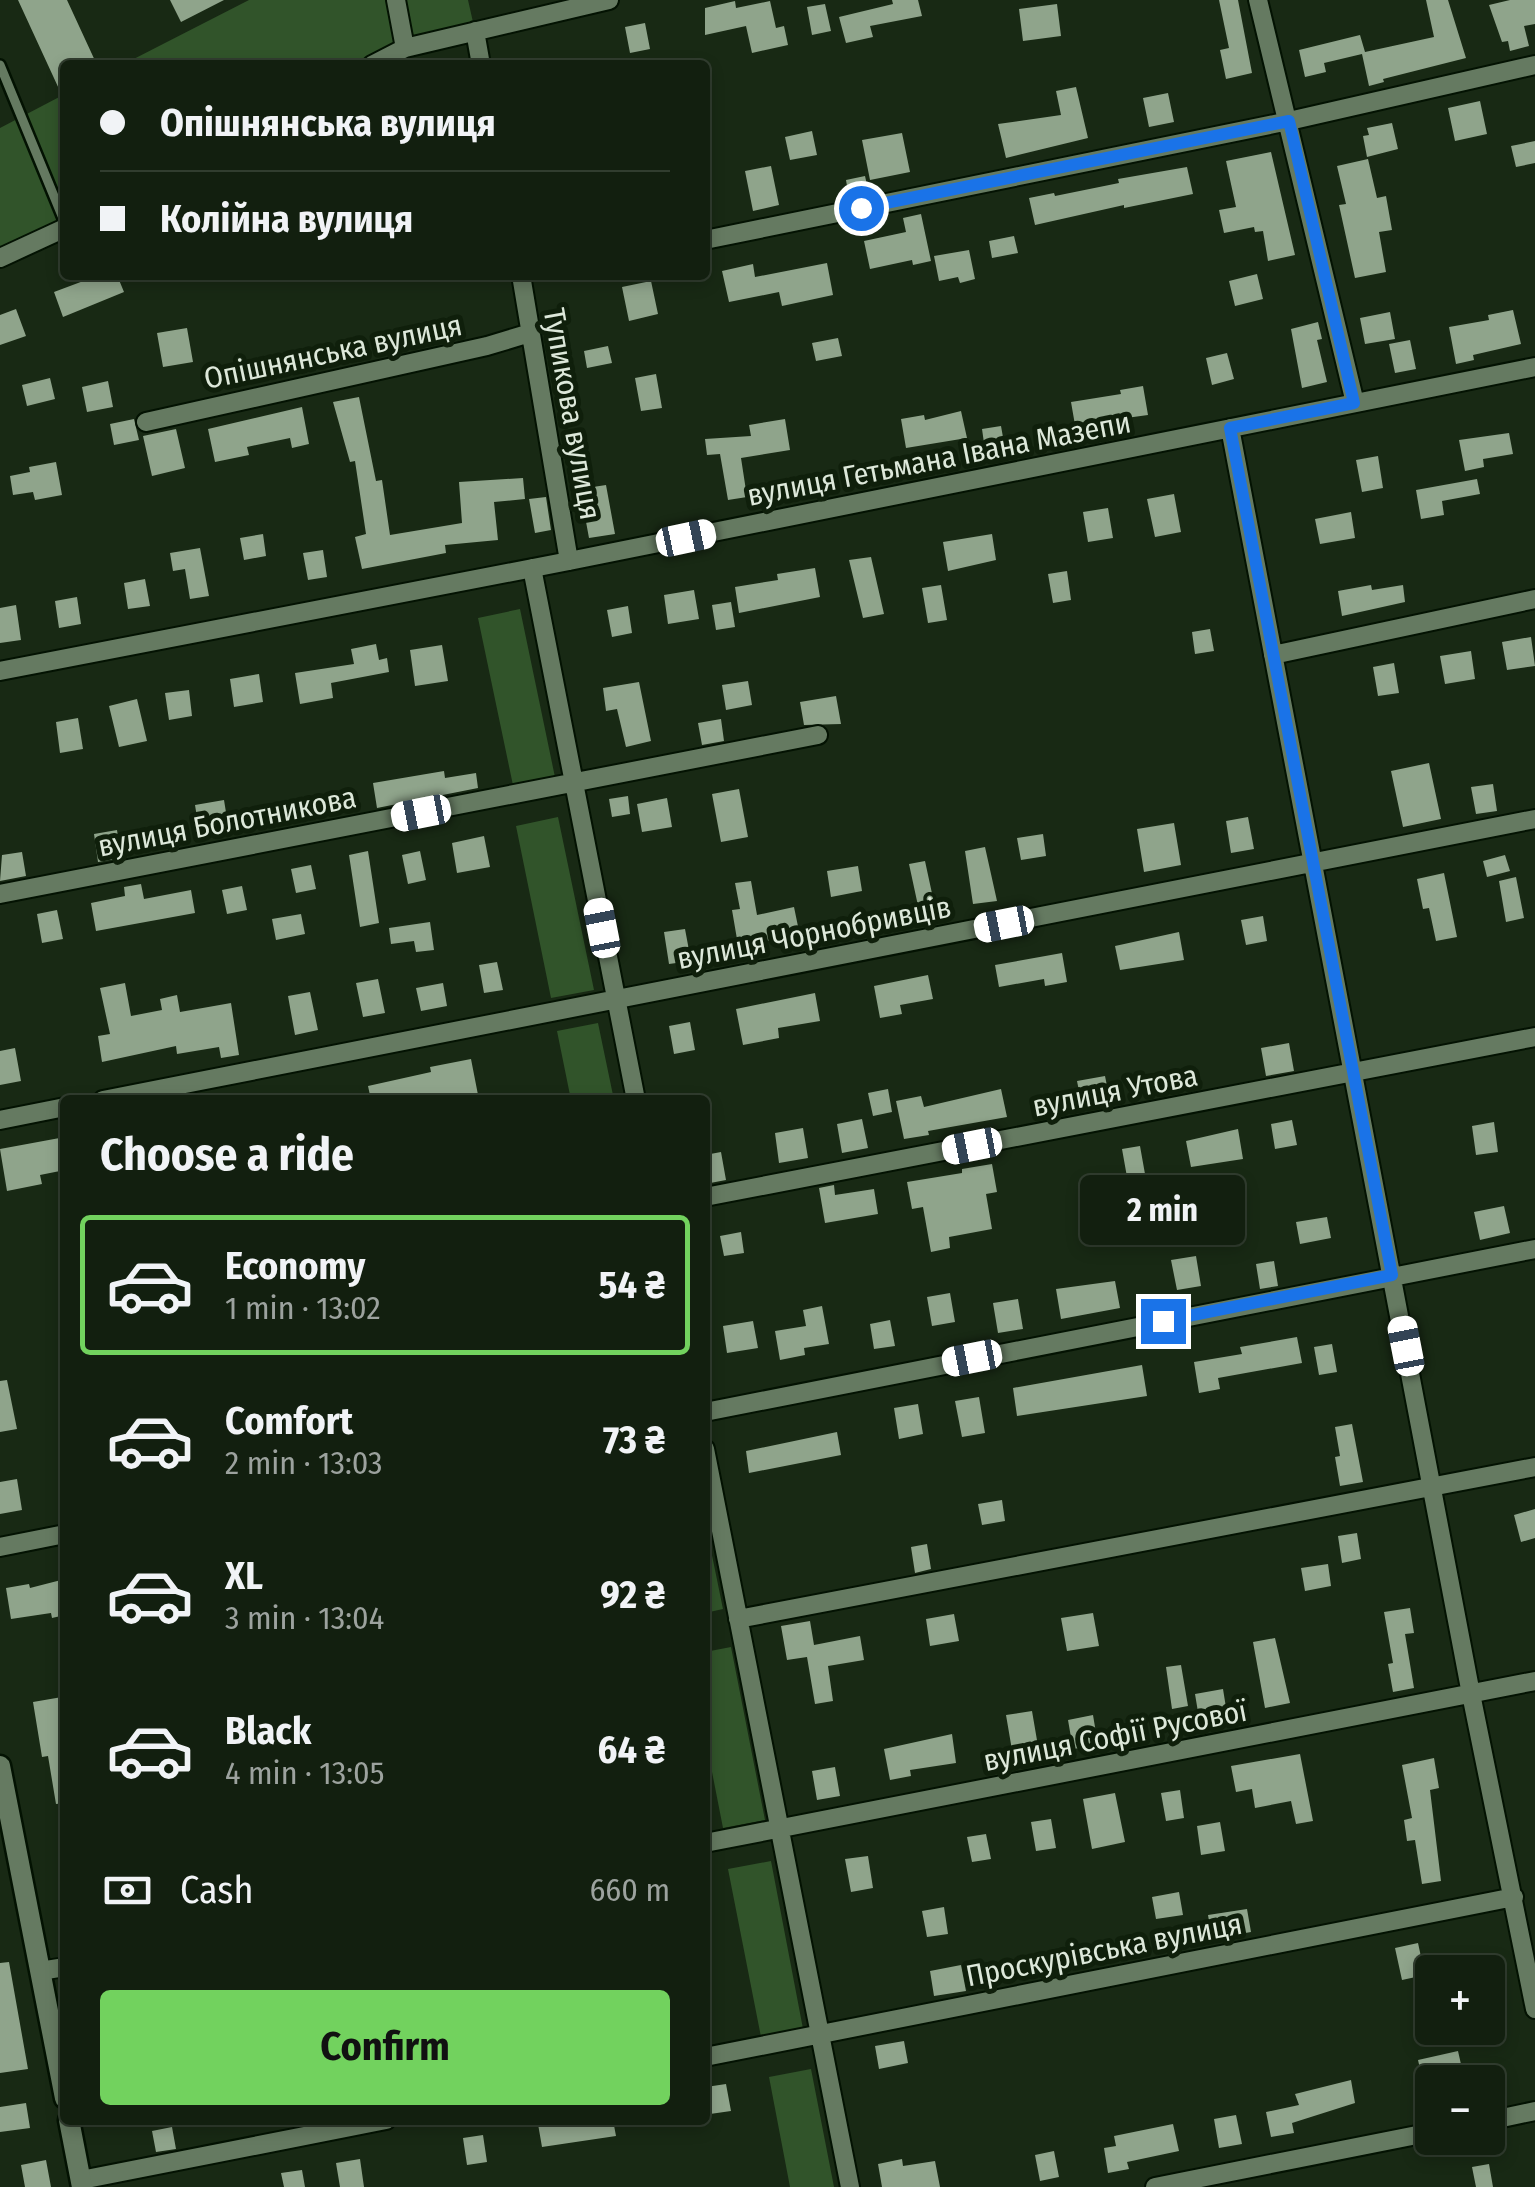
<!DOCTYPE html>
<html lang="en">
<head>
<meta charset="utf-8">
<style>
	:root { --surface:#121f0f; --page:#1f2c1d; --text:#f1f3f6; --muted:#9ca29e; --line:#313d2f; --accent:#72d25e }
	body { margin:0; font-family:"Fira Sans Condensed",sans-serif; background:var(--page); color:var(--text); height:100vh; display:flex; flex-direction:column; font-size:38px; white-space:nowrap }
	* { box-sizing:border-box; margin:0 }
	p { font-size:32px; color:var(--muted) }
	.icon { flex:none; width:55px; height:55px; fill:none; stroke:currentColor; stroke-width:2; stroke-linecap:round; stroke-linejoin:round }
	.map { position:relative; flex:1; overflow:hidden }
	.drawer { position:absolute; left:60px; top:1095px; width:650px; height:1030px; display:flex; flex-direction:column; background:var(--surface); border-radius:10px; box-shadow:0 5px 15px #0003,0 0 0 2px var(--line) }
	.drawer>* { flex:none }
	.top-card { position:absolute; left:60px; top:60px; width:650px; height:220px; border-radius:10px; box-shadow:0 5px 15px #0003,0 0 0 2px var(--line); display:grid; align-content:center; height:220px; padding:0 40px; background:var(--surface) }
	.tools { position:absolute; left:1415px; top:1955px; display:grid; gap:20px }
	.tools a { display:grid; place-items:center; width:90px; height:90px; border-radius:10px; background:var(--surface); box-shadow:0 5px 15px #0003,0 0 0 2px var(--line); font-size:50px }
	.end { position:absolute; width:45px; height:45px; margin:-22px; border:12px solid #1a73e8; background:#fff; box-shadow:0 0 0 5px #fff }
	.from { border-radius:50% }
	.bubble { position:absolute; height:70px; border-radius:10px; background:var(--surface); box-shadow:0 5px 15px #0003,0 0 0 2px var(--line); font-size:32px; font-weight:700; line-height:70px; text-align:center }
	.car { position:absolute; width:30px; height:60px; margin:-30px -15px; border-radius:12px; box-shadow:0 0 8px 2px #0007; background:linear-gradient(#fff 24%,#345 0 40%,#fff 0 76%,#345 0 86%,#fff 0) }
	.top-card b { display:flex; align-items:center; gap:35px; height:95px; font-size:38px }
	.top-card b+b { border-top:2px solid var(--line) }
	.top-card i { width:25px; height:25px; background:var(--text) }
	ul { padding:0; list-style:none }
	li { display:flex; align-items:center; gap:30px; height:140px; margin:0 20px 15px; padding:0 20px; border:5px solid transparent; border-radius:10px }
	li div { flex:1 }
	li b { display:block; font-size:38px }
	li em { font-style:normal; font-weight:700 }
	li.current { border-color:var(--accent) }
	li>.icon { width:90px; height:90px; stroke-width:1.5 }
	h2 { padding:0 40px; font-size:45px; line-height:120px }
	.pay { display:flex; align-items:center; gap:25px; height:110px; padding:0 40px; font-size:38px }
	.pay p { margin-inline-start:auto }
	.button { display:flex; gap:20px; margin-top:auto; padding:20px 40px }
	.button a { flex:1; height:115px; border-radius:10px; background:var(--accent); color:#111; font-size:40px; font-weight:700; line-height:115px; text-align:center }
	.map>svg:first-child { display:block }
	.green { fill:#31542a }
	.building { fill:#8fa48b }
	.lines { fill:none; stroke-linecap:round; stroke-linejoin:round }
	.service-casing { stroke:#031202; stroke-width:14 }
	.minor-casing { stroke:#031202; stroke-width:22 }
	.tertiary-casing { stroke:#031202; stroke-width:25 }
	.service { stroke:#657a61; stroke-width:9 }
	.minor { stroke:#657a61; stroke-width:18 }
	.tertiary { stroke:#657a61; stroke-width:20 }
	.route { stroke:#1a73e8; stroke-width:12 }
	.labels { text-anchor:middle; stroke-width:10; stroke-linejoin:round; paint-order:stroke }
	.street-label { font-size:30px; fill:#dde8da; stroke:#0f1f0b }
</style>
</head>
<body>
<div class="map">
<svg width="1535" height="2187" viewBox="0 0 1535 2187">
	<rect width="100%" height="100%" fill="#182914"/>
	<path class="green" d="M249,0H468L475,31L372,65H122Z
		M65,94V228L5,256L0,245V128Z
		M520,609L556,782L514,790L478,618Z
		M558,817L594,990L551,998L516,826Z
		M598,1023L614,1100H571L557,1031Z
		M705,1521L723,1609L705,1613Z
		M731,1647L765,1820L723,1828L705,1736V1652Z
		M771,1861L804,2034L762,2042L728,1869Z
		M811,2069L834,2187H790L769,2077Z"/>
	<path class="building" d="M18,0H67L97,65H65V102Z
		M170,0H224L181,22Z
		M892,0H918L922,16L870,26L873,37L846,43L839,17L893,4Z
		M1219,0H1238L1252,73L1226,79L1220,50L1229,48Z
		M1426,0H1448L1466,58L1383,79L1384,82L1369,86L1362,54L1324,63L1326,72L1305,77L1299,50L1360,35L1365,52L1434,37Z
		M1510,0H1535V24L1524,26L1529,46L1510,51L1508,41L1502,42L1489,5Z
		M735,1L736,8L770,1L776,28L784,26L788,45L752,53L746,26L705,35V8Z
		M825,4L831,31L812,35L807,7Z
		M1057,4L1061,36L1023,41L1019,9Z
		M645,23L650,49L630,53L625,27Z
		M1076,87L1088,138L1006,158L998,124L1061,115L1056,91Z
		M1168,93L1174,122L1149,127L1143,98Z
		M1480,101L1487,134L1455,141L1448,108Z
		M1392,123L1398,149L1367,157L1363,136L1369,135L1367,128Z
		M812,131L817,155L790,160L785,137Z
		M902,133L910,172L870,180L862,140Z
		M1535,141V163L1516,167L1511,146Z
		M1271,152L1295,255L1268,261L1263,231L1255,232L1254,227L1224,233L1219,210L1236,207L1226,161Z
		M1368,159L1377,198L1386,196L1392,230L1379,232L1386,272L1355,278L1339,205L1346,204L1337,166Z
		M771,166L779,205L753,211L745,171Z
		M1187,167L1193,194L1124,208V205L1035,225L1029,198L1054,193L1055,196L1119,183L1118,179Z
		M865,176L869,194L849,198L846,180Z
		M921,214L931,261L913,265L912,260L870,269L864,241L906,232L903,218Z
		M1014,236L1018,253L992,258L989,241Z
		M969,250L975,279L960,283L958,277L939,281L934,256Z
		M827,263L833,295L782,306L779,292L729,302L722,271L753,264L755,277Z
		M1257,274L1263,299L1235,306L1229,281Z
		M85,275H117L124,292L63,317L54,292L86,280Z
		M651,281L658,314L629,321L622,287Z
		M16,309L26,336L0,345V315Z
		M1513,310L1521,344L1473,355L1474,360L1456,364L1449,327L1489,320L1488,315Z
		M1390,312L1395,339L1365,344L1360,318Z
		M1318,322L1322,339L1317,340L1327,382L1302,388L1291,329Z
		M187,328L193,362L163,367L157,333Z
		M838,338L842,356L816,361L812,343Z
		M1410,340L1416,369L1395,373L1389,344Z
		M608,346L612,363L587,368L584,351Z
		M1227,353L1234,379L1212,385L1206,358Z
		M656,374L662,408L641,411L635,378Z
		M50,378L55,399L27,406L22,385Z
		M108,381L113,407L87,412L82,387Z
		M1143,386L1148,415L1075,425L1071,402L1121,394L1120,390Z
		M359,397L376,481L382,480L390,535L462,523L459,482L523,478L525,499L494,502L498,540L445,545L446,553L362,569L355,537L366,534L355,461L350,462L333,402Z
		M302,407L309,444L292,448L290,438L247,447L249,455L215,462L208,429Z
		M961,411L967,438L906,448L901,419L924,415L925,420Z
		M134,419L139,440L114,445L110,424Z
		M785,419L790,450L741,458L747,497L728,500L720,454L707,455L705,439L751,436L749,425Z
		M1001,426L1006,454L986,457L982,429Z
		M176,429L185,468L152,476L143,436Z
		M1509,433L1513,454L1483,459L1484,467L1465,471L1459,440Z
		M1378,456L1383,488L1362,492L1356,460Z
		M56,462L62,495L35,500L33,492L13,495L10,476L30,472L29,467Z
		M1477,479L1480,494L1442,501L1444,515L1421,519L1416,490Z
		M606,485L615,534L589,538L580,489Z
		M1174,494L1181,532L1155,537L1147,499Z
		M546,497L551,530L535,533L529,499Z
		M1108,508L1113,538L1088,542L1083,512Z
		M1351,512L1355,538L1320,544L1315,519Z
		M263,534L266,556L244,560L240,538Z
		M992,534L996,560L948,571L943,542Z
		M200,548L209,596L190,599L185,569L173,571L170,553Z
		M323,550L327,577L308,580L303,553Z
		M871,557L884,614L863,618L849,560Z
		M815,568L820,597L739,613L735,587L778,580L777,574Z
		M1067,571L1071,600L1053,603L1048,574Z
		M145,579L150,606L128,609L124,583Z
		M941,585L947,620L928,623L922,588Z
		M1371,585L1372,590L1403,585L1405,602L1342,616L1338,591Z
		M694,590L699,619L668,624L664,595Z
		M77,597L81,624L59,628L55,601Z
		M731,602L735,627L716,630L712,605Z
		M16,605L21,640L0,643V608Z
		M628,606L632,633L612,637L607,610Z
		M1210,629L1214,651L1195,654L1192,632Z
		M1531,637L1535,666L1507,670L1502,642Z
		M376,644L379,660L387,658L389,672L331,683L333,698L300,704L295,673L354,664L351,649Z
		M442,645L448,681L415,686L410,650Z
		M1471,651L1475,679L1445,684L1440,656Z
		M1394,663L1399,693L1378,696L1373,667Z
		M259,674L263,702L234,707L230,679Z
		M748,681L752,705L726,710L722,685Z
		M639,682L651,741L626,747L617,709L606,711L603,688Z
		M189,690L192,716L169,720L165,693Z
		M836,696L841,724L804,725L800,702Z
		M137,699L147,741L119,747L109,706Z
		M78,718L83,749L60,753L56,722Z
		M721,719L724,741L702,745L698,723Z
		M1429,763L1441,819L1403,827L1391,771Z
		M444,771L445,778L476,773L478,788L377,808L373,783Z
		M1493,784L1497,811L1476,814L1471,787Z
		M739,789L748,837L721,842L712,794Z
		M628,796L630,814L612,817L609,799Z
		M667,798L672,827L642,832L637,804Z
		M224,800L229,831L200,836L195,805Z
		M1248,817L1254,849L1231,853L1226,821Z
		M1174,823L1181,865L1144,872L1137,829Z
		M117,830L121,858L98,862L94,834Z
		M1043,834L1046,856L1021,860L1017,838Z
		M484,836L490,867L457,873L452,843Z
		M985,847L997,901L973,904L965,851Z
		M368,851L379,923L360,927L349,855Z
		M420,851L426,880L408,884L402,855Z
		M22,852L26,876L0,881L2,855Z
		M1505,855L1510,871L1487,877L1483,861Z
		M925,861L936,912L920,915L909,864Z
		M311,865L316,889L296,893L291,869Z
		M858,866L862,891L831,897L827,871Z
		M1444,873L1457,937L1436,941L1429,908L1423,909L1417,879Z
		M1516,877L1524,918L1506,922L1499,881Z
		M751,881L757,915L794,907L800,936L738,945L732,910L740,909L735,883Z
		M141,884L144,899L191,890L195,913L96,931L91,903L125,896L124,887Z
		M242,886L247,910L227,914L222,890Z
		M57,910L63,939L42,943L37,914Z
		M301,914L305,934L276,940L272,919Z
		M1263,916L1267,941L1246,945L1241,920Z
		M430,922L434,950L416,952L414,941L391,944L389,928Z
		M685,929L691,961L669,964L664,932Z
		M1179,932L1184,960L1120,970L1115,946Z
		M1062,953L1067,982L1045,986L1044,979L999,987L995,965Z
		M497,962L503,990L484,993L479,965Z
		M928,975L933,999L900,1005L902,1014L880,1018L874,986Z
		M378,979L385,1013L363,1017L356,983Z
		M125,983L131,1016L162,1010L160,999L177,995L180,1012L231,1003L239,1055L221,1058L219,1047L177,1054L176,1046L102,1062L98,1036L110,1034L100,988Z
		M443,983L447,1006L421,1011L416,988Z
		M310,992L318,1030L295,1035L288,996Z
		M815,993L820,1021L778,1028L779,1038L743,1045L736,1009Z
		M690,1022L695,1050L674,1054L669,1026Z
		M1289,1043L1294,1071L1266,1076L1261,1048Z
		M15,1048L21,1081L0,1085V1051Z
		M471,1059L479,1100H371L368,1086L431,1072L430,1067Z
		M1105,1076L1111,1106L1083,1111L1077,1081Z
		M888,1089L892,1112L873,1116L868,1093Z
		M1001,1089L1007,1117L928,1131L929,1135L904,1139L896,1101L921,1096L924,1107Z
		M862,1119L868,1148L842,1153L837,1124Z
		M1292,1120L1297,1145L1275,1149L1271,1124Z
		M1494,1122L1498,1152L1476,1155L1472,1126Z
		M803,1128L808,1158L779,1163L775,1133Z
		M1238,1129L1243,1159L1191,1167L1186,1141Z
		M65,1137V1170L40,1175L42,1184L7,1191L0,1149Z
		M1140,1146L1145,1174L1127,1177L1122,1149Z
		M721,1152L726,1180L705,1184V1155Z
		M992,1164L997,1192L986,1194L992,1229L949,1237L950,1248L931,1252L923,1207L912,1209L907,1182L962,1173V1169Z
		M1191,1184L1197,1223L1166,1228L1159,1189Z
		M834,1185L835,1195L874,1189L878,1214L825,1223L819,1188Z
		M1504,1206L1510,1233L1480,1240L1474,1212Z
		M1327,1217L1331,1238L1300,1244L1296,1222Z
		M741,1232L744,1253L724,1256L720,1236Z
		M1196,1256L1201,1286L1177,1290L1171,1260Z
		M1274,1261L1278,1286L1260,1289L1256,1264Z
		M1115,1281L1120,1308L1061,1319L1056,1289Z
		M950,1293L955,1322L932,1326L927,1297Z
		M1018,1299L1023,1329L998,1333L993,1303Z
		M822,1306L829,1344L804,1348L805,1355L780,1360L775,1331L806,1326L803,1310Z
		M890,1320L895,1346L874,1349L870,1324Z
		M753,1321L758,1348L727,1353L723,1326Z
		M1297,1337L1302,1363L1218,1378L1220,1389L1199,1393L1194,1362L1242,1354L1240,1347Z
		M1332,1344L1337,1372L1319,1375L1314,1347Z
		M1142,1365L1147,1396L1017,1416L1013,1388Z
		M7,1380L17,1429L0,1432V1381Z
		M979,1397L985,1433L962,1437L955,1401Z
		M918,1404L923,1434L899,1439L894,1408Z
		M1352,1424L1363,1482L1340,1486L1335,1457L1340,1456L1335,1427Z
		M837,1432L841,1455L749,1473L746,1451Z
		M17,1479L22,1510L0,1514V1482Z
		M1002,1500L1005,1521L982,1525L978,1504Z
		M1535,1509V1538L1521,1542L1514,1515Z
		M1357,1533L1361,1559L1342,1563L1338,1536Z
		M927,1544L931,1569L915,1573L911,1547Z
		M1328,1564L1331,1586L1305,1591L1301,1568Z
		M65,1579V1615L52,1618L51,1613L11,1619L6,1588L29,1584L30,1588Z
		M1410,1608L1414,1633L1405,1634L1414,1688L1393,1692L1388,1664L1393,1663L1384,1612Z
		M1093,1613L1099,1646L1067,1651L1061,1618Z
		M954,1614L959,1641L930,1646L926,1619Z
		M810,1621L814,1645L860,1636L864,1660L828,1666L833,1701L815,1704L807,1657L787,1660L781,1626Z
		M1275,1638L1290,1703L1265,1708L1253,1642Z
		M1181,1665L1188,1706L1172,1709L1166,1667Z
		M1223,1689L1228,1720L1200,1724L1195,1694Z
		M62,1697L65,1803L56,1804L48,1756L42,1757L33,1702Z
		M1032,1711L1039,1752L1013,1756L1006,1715Z
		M1093,1715L1098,1745L1073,1749L1068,1720Z
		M952,1734L956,1763L910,1770L911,1776L890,1780L884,1749Z
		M1300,1754L1313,1821L1296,1824L1291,1801L1255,1808L1252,1789L1236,1792L1231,1766Z
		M1434,1758L1439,1788L1430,1790L1441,1881L1422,1884L1415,1840L1407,1841L1404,1820L1412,1818L1402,1765Z
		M835,1767L840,1796L817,1800L812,1771Z
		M1180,1790L1184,1818L1166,1821L1161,1793Z
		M1115,1793L1125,1842L1092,1849L1083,1799Z
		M1051,1819L1056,1848L1036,1851L1031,1822Z
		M1220,1822L1225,1851L1201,1855L1197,1826Z
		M986,1834L991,1859L972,1862L967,1837Z
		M868,1856L873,1888L851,1892L845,1859Z
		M1179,1892L1183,1915L1156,1919L1152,1897Z
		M944,1907L948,1934L927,1937L922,1911Z
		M1247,1909L1251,1932L1212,1939L1208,1915Z
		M1418,1943L1425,1975L1402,1980L1395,1948Z
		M9,1962L28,2069L0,2073V1963Z
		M961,1965L966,1991L934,1996L930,1971Z
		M904,2041L908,2063L879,2069L875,2046Z
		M1458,2051L1465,2082H1423L1418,2060Z
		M1351,2080L1355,2103L1292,2123L1294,2133L1271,2137L1266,2112L1299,2105L1295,2094Z
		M726,2084L731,2111L710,2114L706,2087Z
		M26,2103L30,2128L0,2132V2107Z
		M1236,2115L1242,2144L1219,2148L1214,2119Z
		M562,2120H613L616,2136L542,2147L538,2124Z
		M1173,2124L1179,2151L1127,2162L1129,2169L1108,2173L1104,2148L1116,2146L1114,2136Z
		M172,2127L176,2149L156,2152L152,2131Z
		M483,2135L487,2162L467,2165L463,2138Z
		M1054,2151L1059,2177L1040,2181L1035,2155Z
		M360,2159L364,2187H340L336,2163Z
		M902,2159L903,2166L935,2161L940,2187H882L878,2164Z
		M46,2160L51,2187H25L21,2165Z
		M1489,2164L1493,2187H1476L1472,2167Z
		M302,2170L305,2187H284L281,2173Z"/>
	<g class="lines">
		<g class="service-casing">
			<path id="service" d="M0,65L65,223"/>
		</g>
		<g class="minor-casing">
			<path id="minor" d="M396,0L405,48
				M1258,0L1355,403
				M475,31L481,65
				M372,65L405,48L609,0
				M705,240L1289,121L1535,65
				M0,258L65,228
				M521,275L569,561
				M146,422L487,346L530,333
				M1230,428L1471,1694L1535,2009
				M532,568L636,1100
				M1273,655L1535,599
				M0,671L569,561L1535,367
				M0,894L818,735
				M103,1100L1535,819
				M0,1120L65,1107
				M705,1197L1535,1037
				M705,1412L1535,1249
				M705,1449L850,2187
				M0,1547L65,1534
				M738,1619L1535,1467
				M705,1843L1535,1681
				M40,1971L65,1967
				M705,2057L1514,1897
				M1488,2121L1535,2111
				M81,2180L386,2120
				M1155,2187L1432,2132"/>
		</g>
		<g class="tertiary-casing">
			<path id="tertiary" d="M0,1766L65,2098
				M69,2120L82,2187"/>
		</g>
		<use href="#service" class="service"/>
		<use href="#minor" class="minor"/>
		<use href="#tertiary" class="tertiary"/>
	</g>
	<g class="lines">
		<path class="route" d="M861,208L1289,121L1354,403L1230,428L1392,1275L1163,1321"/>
	</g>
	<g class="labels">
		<g class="street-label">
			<text transform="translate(333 352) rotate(-12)" y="10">Опішнянська вулиця</text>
			<text transform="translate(572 414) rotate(80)" y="10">Тупикова вулиця</text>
			<text transform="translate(939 459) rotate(-11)" y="10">вулиця Гетьмана Івана Мазепи</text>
			<text transform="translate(227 822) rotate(-11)" y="10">вулиця Болотникова</text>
			<text transform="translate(814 933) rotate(-11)" y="10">вулиця Чорнобривців</text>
			<text transform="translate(1115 1091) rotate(-11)" y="10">вулиця Утова</text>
			<text transform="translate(1115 1736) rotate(-11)" y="10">вулиця Софії Русової</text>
			<text transform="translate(1104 1950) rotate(-11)" y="10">Проскурівська вулиця</text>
		</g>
	</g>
</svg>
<div class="tools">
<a>+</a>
<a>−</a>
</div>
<i class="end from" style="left:861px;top:208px"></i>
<i class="end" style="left:1163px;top:1321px"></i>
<div class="bubble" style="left:1080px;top:1175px;width:165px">2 min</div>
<i class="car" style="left:686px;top:538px;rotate:78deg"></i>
<i class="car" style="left:421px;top:813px;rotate:259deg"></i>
<i class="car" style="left:1004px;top:924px;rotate:259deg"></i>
<i class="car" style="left:602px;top:928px;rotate:349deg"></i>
<i class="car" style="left:972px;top:1146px;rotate:259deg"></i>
<i class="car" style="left:1406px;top:1346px;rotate:349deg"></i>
<i class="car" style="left:972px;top:1358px;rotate:259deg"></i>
<div class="top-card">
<b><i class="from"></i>Опішнянська вулиця</b>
<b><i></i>Колійна вулиця</b>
</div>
<section class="drawer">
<h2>Choose a ride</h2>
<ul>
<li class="current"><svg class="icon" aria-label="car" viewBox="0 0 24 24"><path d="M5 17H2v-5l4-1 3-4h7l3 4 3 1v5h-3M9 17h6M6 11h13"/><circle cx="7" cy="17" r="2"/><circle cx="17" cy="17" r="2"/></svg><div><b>Economy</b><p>1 min · 13:02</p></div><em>54 ₴</em></li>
<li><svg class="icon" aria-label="car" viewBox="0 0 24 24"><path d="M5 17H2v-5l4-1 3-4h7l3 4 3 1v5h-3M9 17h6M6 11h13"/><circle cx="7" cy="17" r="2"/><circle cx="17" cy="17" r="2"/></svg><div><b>Comfort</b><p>2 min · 13:03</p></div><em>73 ₴</em></li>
<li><svg class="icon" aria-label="car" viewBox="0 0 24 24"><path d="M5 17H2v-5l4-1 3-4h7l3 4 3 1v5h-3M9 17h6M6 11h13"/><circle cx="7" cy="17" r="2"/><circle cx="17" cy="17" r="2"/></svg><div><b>XL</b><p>3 min · 13:04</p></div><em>92 ₴</em></li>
<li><svg class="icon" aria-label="car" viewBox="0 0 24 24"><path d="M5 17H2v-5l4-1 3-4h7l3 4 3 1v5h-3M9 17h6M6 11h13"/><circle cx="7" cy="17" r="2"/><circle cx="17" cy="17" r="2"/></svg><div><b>Black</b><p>4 min · 13:05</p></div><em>64 ₴</em></li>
</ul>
<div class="pay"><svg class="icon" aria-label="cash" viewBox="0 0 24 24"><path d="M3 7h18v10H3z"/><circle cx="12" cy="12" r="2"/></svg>Cash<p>660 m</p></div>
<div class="button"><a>Confirm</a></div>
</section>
</div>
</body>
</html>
